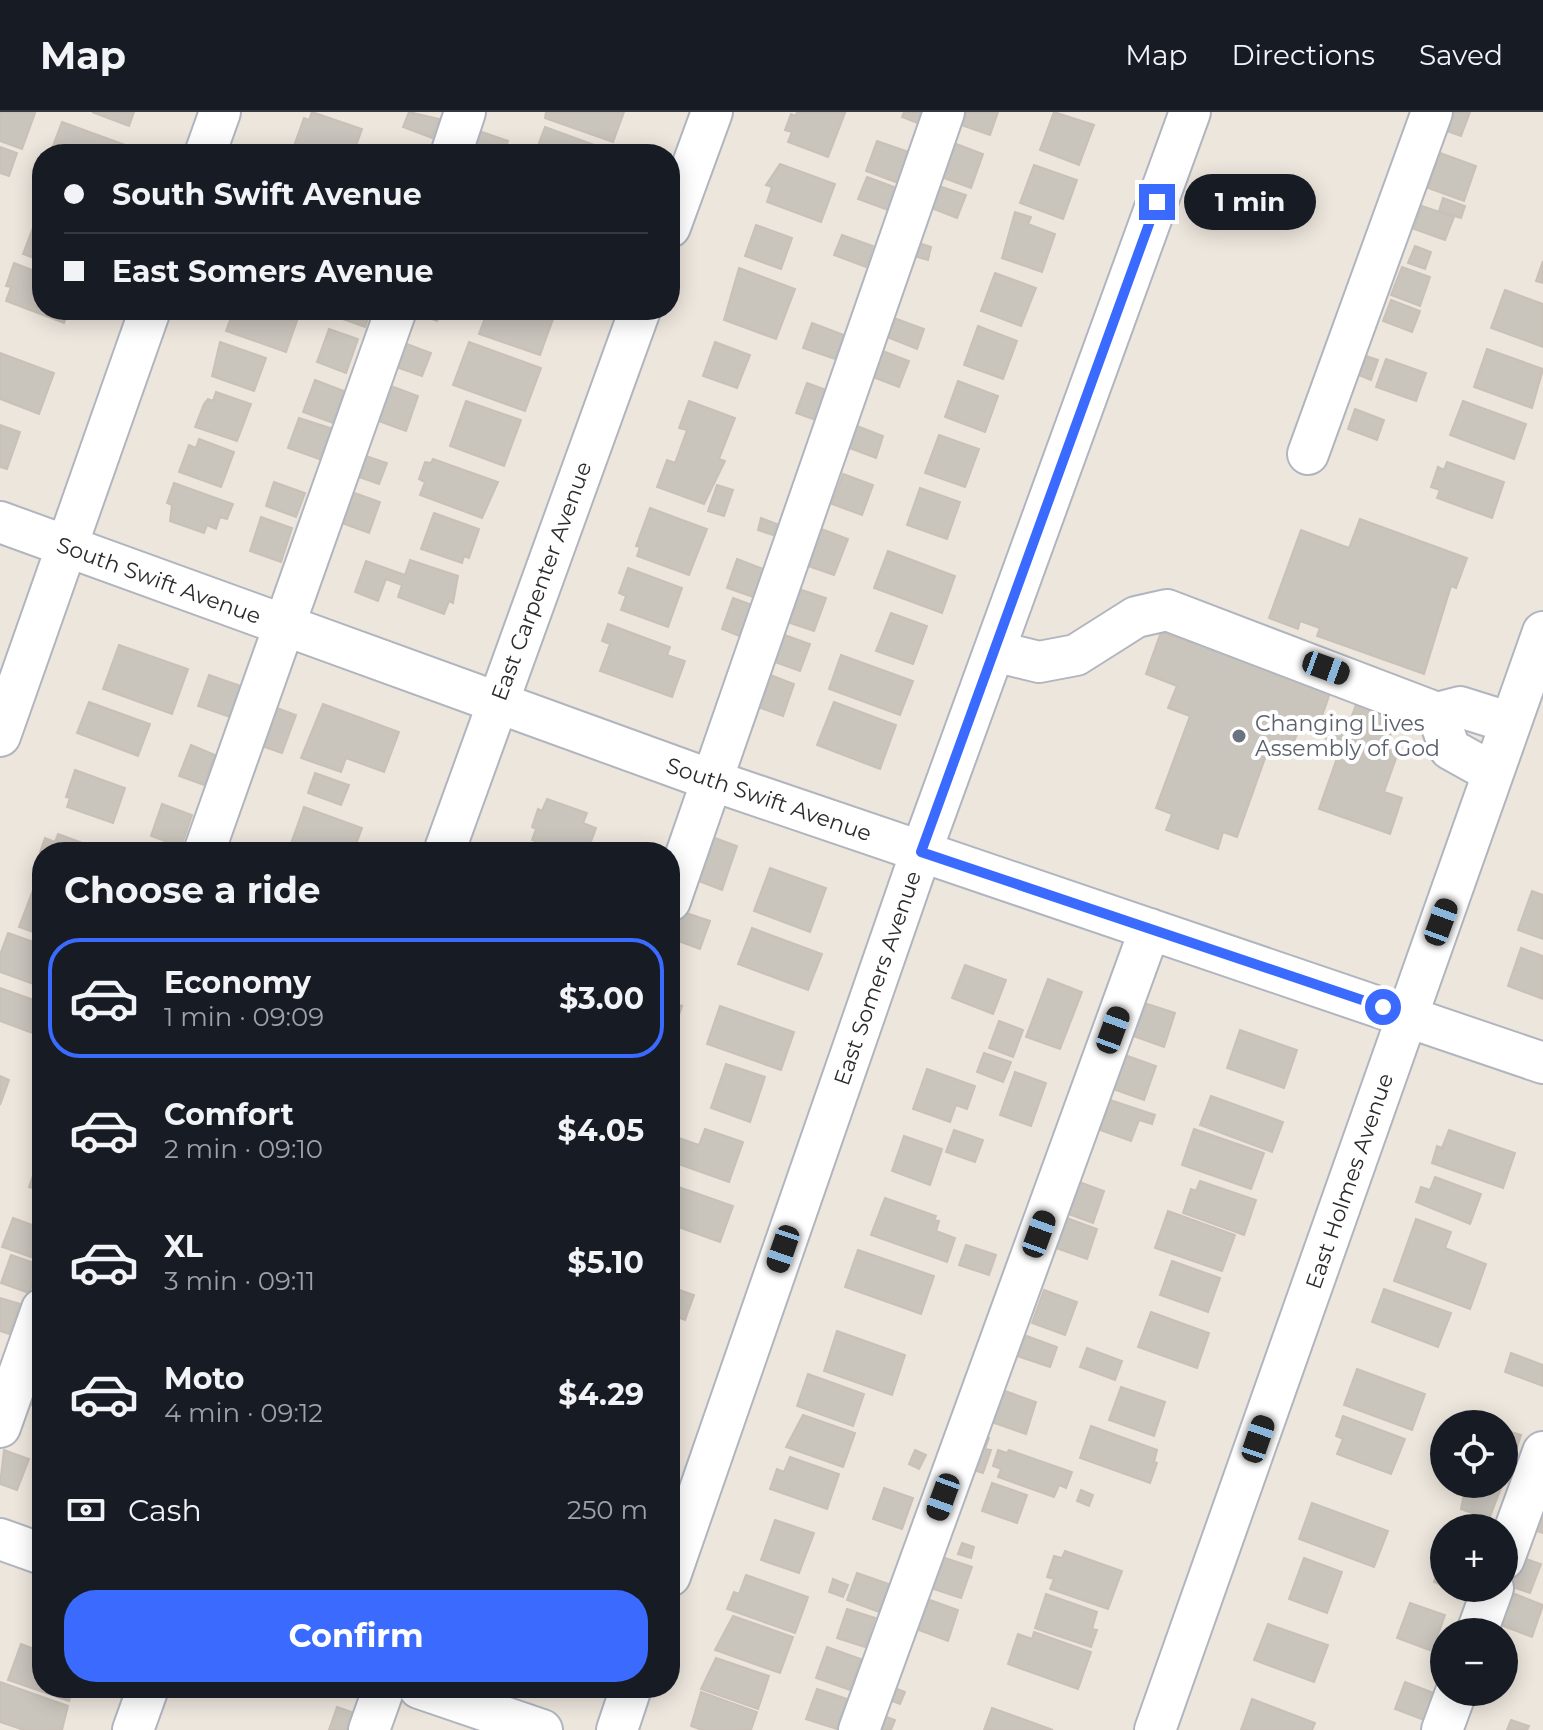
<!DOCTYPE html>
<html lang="en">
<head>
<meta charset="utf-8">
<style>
	:root { --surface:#171b24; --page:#242831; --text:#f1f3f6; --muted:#9ea1a6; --line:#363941; --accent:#3a6bfe }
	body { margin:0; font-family:Montserrat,sans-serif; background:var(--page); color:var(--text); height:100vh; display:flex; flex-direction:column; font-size:30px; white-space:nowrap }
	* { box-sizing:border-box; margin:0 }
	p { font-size:26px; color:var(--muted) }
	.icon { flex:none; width:44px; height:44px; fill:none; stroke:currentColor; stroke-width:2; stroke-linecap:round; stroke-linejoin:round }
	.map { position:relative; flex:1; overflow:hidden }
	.details { position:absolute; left:32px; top:730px; width:648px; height:856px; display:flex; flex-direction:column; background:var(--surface); border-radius:32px; box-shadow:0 4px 20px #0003 }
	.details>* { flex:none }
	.guide { position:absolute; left:32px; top:32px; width:648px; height:176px; border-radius:32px; box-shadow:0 4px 20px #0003; display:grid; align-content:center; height:176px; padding:0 32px; background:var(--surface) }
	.buttons { position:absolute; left:1430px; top:1298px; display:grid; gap:16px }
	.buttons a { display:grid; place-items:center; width:88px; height:88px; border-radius:50%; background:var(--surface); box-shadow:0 4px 20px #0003; font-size:40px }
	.end { position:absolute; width:36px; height:36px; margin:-18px; border:10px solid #3a6bfe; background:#fff; box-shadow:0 0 0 4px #fff }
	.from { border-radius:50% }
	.bubble { position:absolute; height:56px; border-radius:28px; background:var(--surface); box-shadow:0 4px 20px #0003; font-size:26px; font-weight:700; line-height:56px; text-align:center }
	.car { position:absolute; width:24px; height:48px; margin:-24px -12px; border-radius:10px; box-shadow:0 0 6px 2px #0007; background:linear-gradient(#222 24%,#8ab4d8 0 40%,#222 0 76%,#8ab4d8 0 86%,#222 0) }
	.guide b { display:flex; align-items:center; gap:28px; height:76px; font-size:30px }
	.guide b+b { border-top:2px solid var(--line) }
	.guide i { width:20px; height:20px; background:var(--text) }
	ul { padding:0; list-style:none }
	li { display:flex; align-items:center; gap:24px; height:120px; margin:0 16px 12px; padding:0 16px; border:4px solid transparent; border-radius:32px }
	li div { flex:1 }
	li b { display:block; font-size:30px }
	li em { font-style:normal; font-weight:700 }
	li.selected { border-color:var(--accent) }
	li>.icon { width:72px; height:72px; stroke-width:1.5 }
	h2 { padding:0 32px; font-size:36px; line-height:96px }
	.pay { display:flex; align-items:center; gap:20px; height:88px; padding:0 32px; font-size:30px }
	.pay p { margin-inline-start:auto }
	.cta { display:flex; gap:16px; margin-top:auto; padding:16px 32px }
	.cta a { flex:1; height:92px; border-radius:32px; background:var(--accent); color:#fff; font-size:32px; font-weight:700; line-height:92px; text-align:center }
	header { display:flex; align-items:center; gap:48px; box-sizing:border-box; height:112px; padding:0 40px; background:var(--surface); border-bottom:2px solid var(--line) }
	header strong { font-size:38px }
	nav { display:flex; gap:44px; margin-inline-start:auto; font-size:28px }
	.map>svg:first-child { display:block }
	.building { fill:#c9c4bc; stroke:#c9c1b7; stroke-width:2 }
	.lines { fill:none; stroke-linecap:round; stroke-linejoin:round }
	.minor-casing { stroke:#b1b5bf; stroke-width:44 }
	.minor { stroke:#fff; stroke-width:40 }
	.route { stroke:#3a6bfe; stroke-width:10 }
	.worship-dot { fill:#6b7280; stroke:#fff; stroke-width:3 }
	.labels { text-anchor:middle; stroke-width:8; stroke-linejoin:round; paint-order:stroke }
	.street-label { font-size:22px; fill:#2b2b2b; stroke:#fff }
	.worship-label { font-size:22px; fill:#5b616d; stroke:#fff; text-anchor:start }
</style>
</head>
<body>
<header>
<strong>Map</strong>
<nav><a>Map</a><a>Directions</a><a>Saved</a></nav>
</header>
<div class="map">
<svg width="1543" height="1618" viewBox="0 0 1543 1618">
	<rect width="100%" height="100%" fill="#ede6dd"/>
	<path class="building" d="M0,0L35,1L22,37L0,29Z
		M92,0H134L129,14Z
		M312,0L362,17L353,42H317L294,34L304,6L309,8Z
		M409,0L439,7L432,26L403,15Z
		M546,0H624L613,30L545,6Z
		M797,0L845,1L828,45L788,30L792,20L785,18L791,2L796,4Z
		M904,0H930L925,14L902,5Z
		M966,0H998L990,23L961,13Z
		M1054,0L1094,13L1079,53L1040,38Z
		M1447,0H1470L1461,24L1441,17Z
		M62,10L131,35L128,42H50Z
		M545,15L611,39L610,42H535Z
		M476,18L508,29L504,42L469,39Z
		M877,29L909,40L898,71L866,59Z
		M951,30L983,42L971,76L938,64Z
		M0,35L17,41L9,64L0,61Z
		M1440,41L1476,54L1464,89L1428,76Z
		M780,52L835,72L821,110L767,90L772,75L766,73Z
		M1034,53L1077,68L1063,107L1020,91Z
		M867,65L897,76L888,98L858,87Z
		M939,74L966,83L957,106L931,96Z
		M1443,86L1465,94L1461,106L1439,99Z
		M1422,94L1454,105L1445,128L1414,117Z
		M1015,100L1031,105L1028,112L1055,122L1042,160L1002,146Z
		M36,108L42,110V149L23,142Z
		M756,113L792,126L781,157L745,144Z
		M842,123L873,134L866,155L834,143Z
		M916,130L931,135L928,148L911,143Z
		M1415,134L1431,140L1425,157L1408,151Z
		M1543,149V171L1536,169Z
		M14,151L42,162V198H69L64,211L6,189L11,175L6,174Z
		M1402,155L1430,165L1420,194L1391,183Z
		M739,156L795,177L776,227L724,208Z
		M995,161L1036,176L1021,214L981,199Z
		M1505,178L1543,192V235L1491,216Z
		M1391,188L1420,199L1412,220L1383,209Z
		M234,198L300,200L286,240L226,219Z
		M336,198H371L365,215L334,204Z
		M409,198H441L437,209Z
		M488,198H528L553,207L540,243L479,222Z
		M894,206L924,217L917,237L887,225Z
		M812,211L844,223L835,247L803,236Z
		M978,214L1017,229L1003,267L964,253Z
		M329,217L358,227L346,261L317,250Z
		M399,229L431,241L422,264L390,253Z
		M220,230L266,246L254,279L212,264Z
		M469,230L541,256L525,299L453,273Z
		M715,230L750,243L737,276L703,264Z
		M1487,237L1543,257L1532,296L1474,275Z
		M880,238L909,249L899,275L870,264Z
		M0,241L54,261L39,302L0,287Z
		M1363,243L1378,248L1371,268L1356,262Z
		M1386,247L1426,261L1416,289L1376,275Z
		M315,268L344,279L333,311L303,300Z
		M958,269L998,284L985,320L945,305Z
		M383,271L418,284L406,319L370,306Z
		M807,271L832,280L821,310L796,301Z
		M216,280L251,292L237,329L195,315L204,292L208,287L213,289Z
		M466,289L521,308L504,354L450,334Z
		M689,289L735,306L719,347L725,349L704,392L657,375L667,348L675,351L687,318L679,316Z
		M1463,289L1526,312L1514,347L1450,323Z
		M1355,297L1384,308L1377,328L1348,317Z
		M299,306L333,317L322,348L288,336Z
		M0,313L20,320L7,357L0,355Z
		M857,314L883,324L876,346L849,336Z
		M939,323L979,337L965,375L925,361Z
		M199,327L234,340L221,375L179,360L189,333L196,336Z
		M357,341L387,351L379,372L350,362Z
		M433,347L498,370L482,406L420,383L425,370L419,367L425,350L431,351Z
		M1447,350L1504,370L1492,406L1437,386L1440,378L1431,375L1438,355L1444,358Z
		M843,362L873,373L862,403L832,392Z
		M274,370L305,381L296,405L266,394Z
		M174,371L233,392L227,407L220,405L216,417L207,413L204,421L170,409L172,393L167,391Z
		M717,373L733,378L724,404L708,399Z
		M920,376L960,390L947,427L907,413Z
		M349,379L380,390L369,421L339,410Z
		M650,396L707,417L689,463L637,444L640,435L636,434Z
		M434,401L479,417L469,446L464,444L462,451L421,437Z
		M261,405L292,416L281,450L250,439Z
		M761,406L777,412L773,423L758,418Z
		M1360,407L1467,446L1456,476L1451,474L1424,562L1317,524L1320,516L1300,509L1298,517L1269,506L1301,418L1349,436Z
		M816,415L848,427L834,463L802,452Z
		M888,439L955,464L942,501L874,476Z
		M737,447L766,458L756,486L727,476Z
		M410,448L458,464L453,491L449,489L444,502L398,485L402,473L386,467L378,489L355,480L366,449L405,463Z
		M628,456L682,476L668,515L621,498L626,484L619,481Z
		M796,476L826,486L814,519L784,509Z
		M733,486L755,494L744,526L722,517Z
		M891,501L927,514L913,552L876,539Z
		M608,512L670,535L667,543L685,549L672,585L600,559L610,532L602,529Z
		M1197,518L1331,578L1321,607L1347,617L1360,582L1400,596L1388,630L1400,635L1384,680L1402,686L1390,722L1319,697L1342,632L1299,617L1290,640L1270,632L1237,725L1223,720L1218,737L1166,718L1172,702L1156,696L1190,604L1168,596L1177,574L1146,562L1161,520L1192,531Z
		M779,521L810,532L800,559L769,548Z
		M119,533L188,557L172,602L103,577Z
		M841,543L913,569L900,603L829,577Z
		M765,561L794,572L783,604L752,593Z
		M209,563L241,574L230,605L198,594Z
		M89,590L150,612L138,644L77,621Z
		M834,590L896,613L880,657L817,633Z
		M266,592L296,603L282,641L253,631Z
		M323,592L399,620L384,660L346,646L341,660L301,646Z
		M191,633L215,643L204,673L179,664Z
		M75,658L125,676L113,711L67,695L70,686L66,685Z
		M315,661L349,673L341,693L308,681Z
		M547,687L587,701L583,711L596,716L587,740H565L532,728L536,717L532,715L538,697L542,699Z
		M162,692L192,703L181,735L151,724Z
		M304,695L362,716L353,740H288Z
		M58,722L91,734L89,740H42V758L35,755L45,726L55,730Z
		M704,722L737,734L722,778L688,765Z
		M640,731L666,740H637Z
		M770,756L826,776L810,820L754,799Z
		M35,773L42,775V823L19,815Z
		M1532,779L1543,783V827L1518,818Z
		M680,799L710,809L700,837L670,826Z
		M752,816L822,842L808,878L738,852Z
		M8,821L42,833V875L0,860V843Z
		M1521,836L1543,844V887L1508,874Z
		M965,853L1006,868L993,902L952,886Z
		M1048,867L1082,880L1060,937L1026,925Z
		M0,876L42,891L35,922L0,909Z
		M670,890L682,894L674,917L670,915Z
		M1144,891L1175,901L1164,935L1133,924Z
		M720,894L794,920L781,958L707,932Z
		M999,909L1023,918L1013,945L989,936Z
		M1240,918L1297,938L1284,976L1227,956Z
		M984,941L1011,950L1003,970L977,960Z
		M1122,942L1156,954L1144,988L1110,976Z
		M726,952L765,965L750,1010L711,996Z
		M927,957L975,974L967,997L956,993L950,1010L913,997Z
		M1015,960L1046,971L1031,1014L1000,1003Z
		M0,964L9,968L0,993Z
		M1211,984L1283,1010L1272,1040L1200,1013Z
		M1107,987L1155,1003L1152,1012L1139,1008L1131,1029L1097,1017Z
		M705,1017L743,1030L729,1070L670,1049V1023L699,1033Z
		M1194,1017L1264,1041L1251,1077L1182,1053Z
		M954,1018L983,1028L975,1050L946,1040Z
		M1449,1018L1515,1041L1503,1076L1432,1051L1437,1034L1442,1036Z
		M904,1024L942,1037L930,1073L892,1059Z
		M39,1047L42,1048V1079L29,1075Z
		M1435,1065L1481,1082L1470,1112L1416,1090L1421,1075L1430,1078Z
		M1071,1067L1104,1079L1093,1111L1060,1099Z
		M1200,1069L1256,1088L1244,1123L1183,1101L1191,1077L1196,1079Z
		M670,1072L733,1094L720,1130L670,1112Z
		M885,1086L936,1104L934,1108L939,1109L936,1119L955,1126L947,1150L871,1123Z
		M1168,1099L1235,1123L1222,1159L1155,1136Z
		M1064,1105L1097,1117L1087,1147L1053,1135Z
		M13,1106L41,1116L31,1145L2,1135Z
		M1416,1107L1451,1120L1445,1136L1486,1152L1470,1197L1394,1169Z
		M966,1133L996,1143L989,1163L959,1153Z
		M858,1138L934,1164L921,1202L845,1175Z
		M11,1143L40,1153L29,1181L1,1171Z
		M1172,1149L1220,1166L1208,1200L1160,1183Z
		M670,1166L677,1169L674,1176L694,1183L685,1208L670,1202Z
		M1384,1177L1451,1201L1438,1235L1372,1210Z
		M1044,1178L1077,1190L1065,1223L1032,1211Z
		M0,1186L20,1192L9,1222L0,1219Z
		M1151,1200L1209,1221L1197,1256L1138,1235Z
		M837,1219L905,1243L892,1283L824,1259Z
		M1024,1223L1057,1235L1050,1255L1017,1244Z
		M1087,1236L1122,1249L1115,1268L1080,1255Z
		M1511,1241L1543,1253V1274L1505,1260Z
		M1357,1257L1425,1282L1412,1318L1344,1293Z
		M808,1262L864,1282L853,1314L797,1294Z
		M42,1264V1297L32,1293Z
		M1121,1275L1165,1290L1154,1324L1109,1308Z
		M1002,1278L1036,1290L1026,1322L991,1310Z
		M803,1303L855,1321L843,1355L786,1335Z
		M1343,1304L1405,1327L1391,1362L1337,1342L1343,1327L1336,1324Z
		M1091,1314L1157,1338L1154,1350L1157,1351L1150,1371L1080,1346Z
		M1504,1318L1521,1323L1511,1353L1504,1350Z
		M973,1321L989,1326L985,1337L991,1338L983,1361L961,1354Z
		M4,1338L29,1347L17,1378L0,1372Z
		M915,1338L926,1343L919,1357L909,1352Z
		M998,1338L1007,1341L1009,1338L1072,1360L1066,1376L1059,1373L1054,1385L998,1365L1001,1357L993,1354Z
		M790,1345L839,1362L827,1397L770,1377L777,1357L784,1360Z
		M992,1371L1027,1383L1017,1411L982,1399Z
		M1466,1372L1501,1376L1489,1407L1461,1397Z
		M884,1376L913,1386L902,1417L873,1407Z
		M1081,1378L1093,1383L1089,1394L1077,1389Z
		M1543,1390V1421L1533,1418Z
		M1312,1391L1388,1419L1374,1455L1299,1427Z
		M775,1408L814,1421L799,1461L761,1448Z
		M962,1431L974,1435L971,1446L958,1442Z
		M1065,1439L1122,1459L1108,1497L1050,1477L1054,1467L1047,1465L1054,1444L1062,1446Z
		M939,1444L972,1455L961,1486L928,1475Z
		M1517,1444L1541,1452L1530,1481L1507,1473Z
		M1304,1446L1342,1460L1327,1501L1289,1487Z
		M1440,1452L1444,1454V1474L1434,1470Z
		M857,1461L889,1472L879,1500L847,1488Z
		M746,1463L808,1485L795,1521L727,1497L734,1480L739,1482Z
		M833,1467L848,1473L843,1485L829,1480Z
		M1448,1476H1469L1466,1483Z
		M1510,1480L1543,1493L1532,1525L1498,1512Z
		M1046,1482L1097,1500L1092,1517L1097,1518L1091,1535L1035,1516Z
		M927,1487L958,1498L948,1529L916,1517Z
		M1410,1491L1445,1503L1432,1539L1397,1526Z
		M847,1497L875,1506L865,1535L837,1526Z
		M733,1504L793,1525L780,1561L715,1538Z
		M1268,1512L1328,1533L1314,1570L1254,1548Z
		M1034,1520L1091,1540L1078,1577L1008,1552L1018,1522L1032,1527Z
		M21,1532L42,1540V1576H73L69,1589L8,1568Z
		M827,1535L861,1547L850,1578L816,1566Z
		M716,1546L769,1564L758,1597L701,1577Z
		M0,1570L68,1594L62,1618H24L0,1610Z
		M1405,1570L1434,1581L1424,1608L1395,1597Z
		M892,1575L905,1580L900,1592L887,1587Z
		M817,1577L847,1587L837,1617L806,1607Z
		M701,1580L757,1600L751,1618H702L691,1614Z
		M1252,1587L1315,1611L1312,1618H1241Z
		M337,1595L366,1605L362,1618H329Z
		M992,1596L1053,1618H984Z
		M884,1604L895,1608L891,1618L880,1617Z
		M1511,1608L1529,1614L1527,1618H1507Z"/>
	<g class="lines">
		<g class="minor-casing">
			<path id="minor" d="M205,42L220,0
				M451,42L465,0
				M670,115L712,0
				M1308,342L1432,0
				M0,410L714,669L1543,951
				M994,539L1039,550L1076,543L1136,505L1167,498L1437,601L1460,595L1511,611
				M1437,601L1450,637L1493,661
				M0,624L150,198
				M204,740L396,198
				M444,740L640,198
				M670,789L944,0
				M0,1315L42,1197
				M0,1427L42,1442
				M1504,1447L1543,1340
				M670,1464L921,740L1190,0
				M1477,1520L1493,1476
				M419,1576L542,1618
				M133,1618L148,1576
				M369,1618L384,1576
				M617,1618L631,1576
				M859,1618L1150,817
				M1155,1618L1543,520
				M1442,1618L1456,1580"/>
		</g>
		<use href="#minor" class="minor"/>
	</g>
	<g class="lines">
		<path class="route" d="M1157,90L921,740L1383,895"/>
	</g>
	<circle class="worship-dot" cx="1239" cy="624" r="8"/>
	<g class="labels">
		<g class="street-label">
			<text transform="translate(159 468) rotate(20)" y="8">South Swift Avenue</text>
			<text transform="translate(541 469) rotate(-70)" y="8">East Carpenter Avenue</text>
			<text transform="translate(769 687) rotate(19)" y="8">South Swift Avenue</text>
			<text transform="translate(877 866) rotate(-71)" y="8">East Somers Avenue</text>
			<text transform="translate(1349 1069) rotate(-71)" y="8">East Holmes Avenue</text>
		</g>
		<g class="worship-label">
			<text x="1255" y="619">Changing Lives<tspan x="1255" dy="25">Assembly of God</tspan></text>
		</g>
	</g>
</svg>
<div class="buttons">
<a><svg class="icon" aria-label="locate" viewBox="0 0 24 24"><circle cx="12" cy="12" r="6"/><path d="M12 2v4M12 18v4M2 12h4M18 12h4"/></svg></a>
<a>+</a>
<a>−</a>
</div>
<i class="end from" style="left:1383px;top:895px"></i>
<i class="end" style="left:1157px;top:90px"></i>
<div class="bubble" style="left:1184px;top:62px;width:132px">1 min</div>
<i class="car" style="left:1326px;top:556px;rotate:110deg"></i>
<i class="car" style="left:1441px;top:810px;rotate:20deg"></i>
<i class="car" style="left:1113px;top:918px;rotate:20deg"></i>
<i class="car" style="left:1039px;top:1122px;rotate:20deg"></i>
<i class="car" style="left:783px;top:1137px;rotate:199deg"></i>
<i class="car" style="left:1258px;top:1327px;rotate:19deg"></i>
<i class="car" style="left:943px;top:1385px;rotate:200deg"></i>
<div class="guide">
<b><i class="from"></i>South Swift Avenue</b>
<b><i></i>East Somers Avenue</b>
</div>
<section class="details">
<h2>Choose a ride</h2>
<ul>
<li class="selected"><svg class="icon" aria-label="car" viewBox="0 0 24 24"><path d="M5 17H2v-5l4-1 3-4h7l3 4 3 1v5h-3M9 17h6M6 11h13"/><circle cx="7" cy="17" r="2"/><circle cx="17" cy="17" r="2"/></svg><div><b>Economy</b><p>1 min · 09:09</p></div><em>$3.00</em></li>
<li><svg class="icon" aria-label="car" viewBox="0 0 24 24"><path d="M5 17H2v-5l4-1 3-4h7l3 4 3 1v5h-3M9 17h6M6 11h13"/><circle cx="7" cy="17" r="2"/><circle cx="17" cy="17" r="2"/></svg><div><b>Comfort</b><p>2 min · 09:10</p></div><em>$4.05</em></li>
<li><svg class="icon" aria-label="car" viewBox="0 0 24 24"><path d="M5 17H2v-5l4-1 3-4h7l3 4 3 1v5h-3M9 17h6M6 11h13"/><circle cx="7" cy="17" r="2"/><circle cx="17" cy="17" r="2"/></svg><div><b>XL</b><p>3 min · 09:11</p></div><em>$5.10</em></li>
<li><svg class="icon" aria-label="car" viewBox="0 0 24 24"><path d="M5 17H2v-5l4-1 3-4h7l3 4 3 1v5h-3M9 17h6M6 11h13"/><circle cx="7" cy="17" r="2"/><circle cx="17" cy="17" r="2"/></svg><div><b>Moto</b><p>4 min · 09:12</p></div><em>$4.29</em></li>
</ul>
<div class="pay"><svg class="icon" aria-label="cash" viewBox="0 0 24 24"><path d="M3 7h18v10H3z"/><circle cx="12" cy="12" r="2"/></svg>Cash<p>250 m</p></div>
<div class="cta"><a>Confirm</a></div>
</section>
</div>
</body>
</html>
